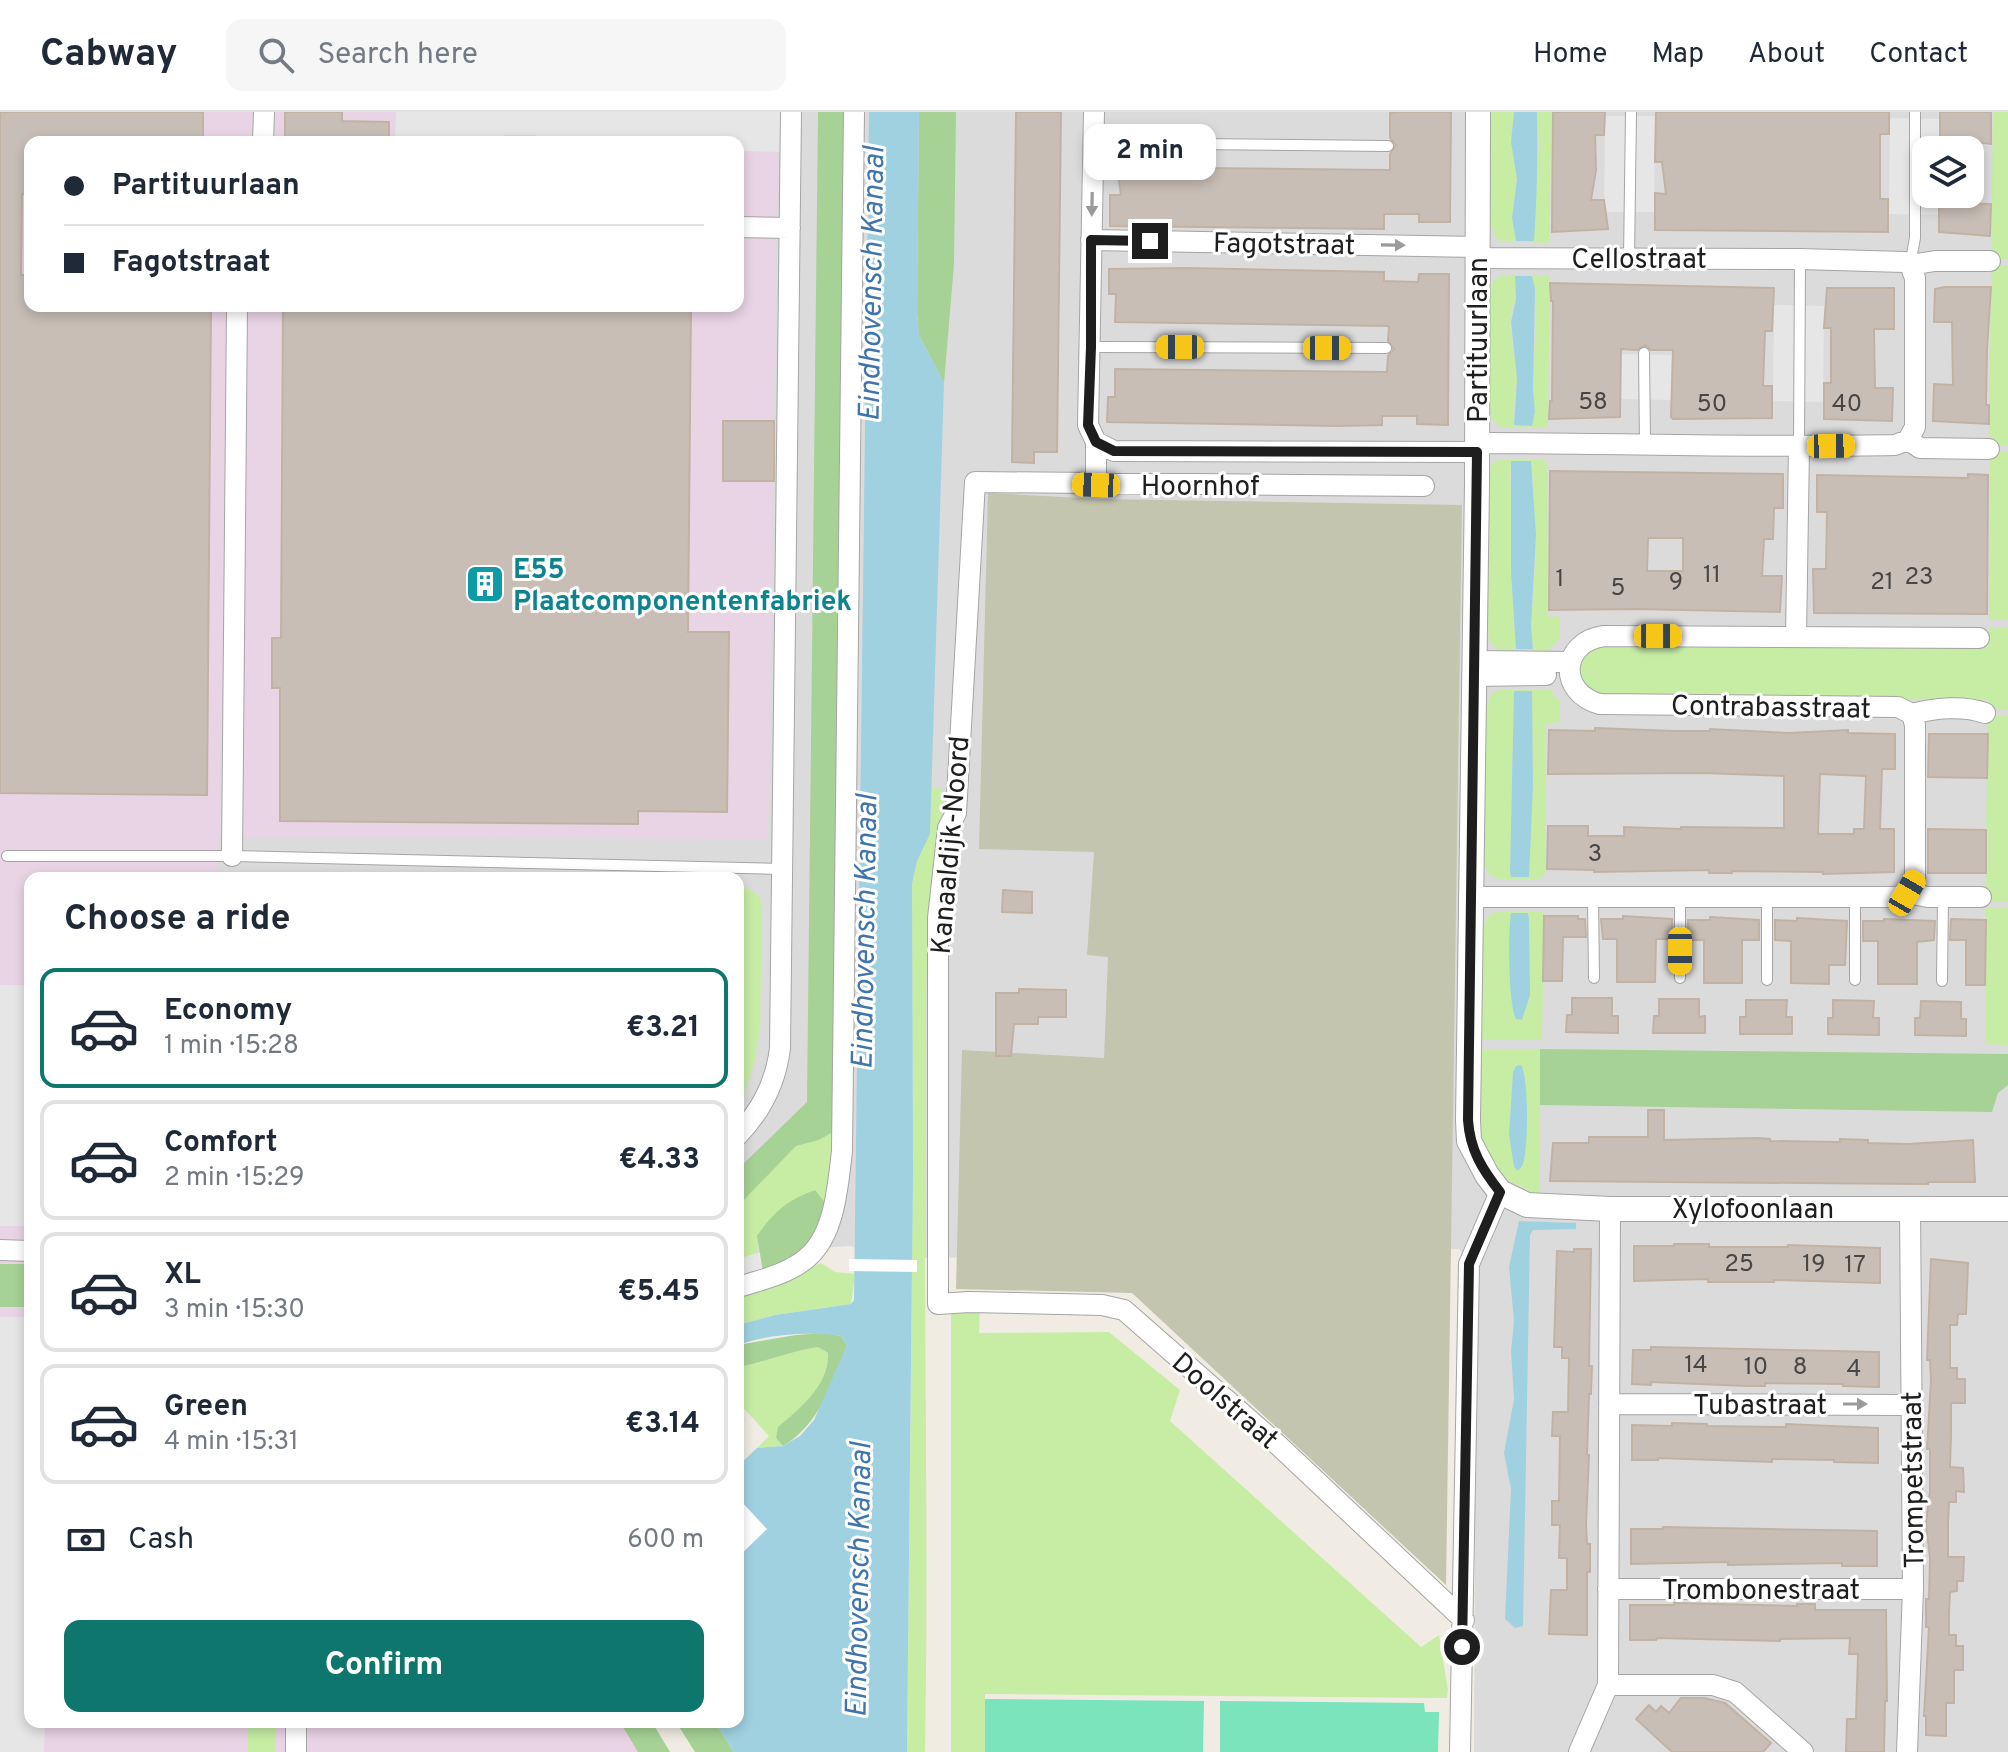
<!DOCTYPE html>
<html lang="en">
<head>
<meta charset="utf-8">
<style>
	:root { --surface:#fff; --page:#f6f6f7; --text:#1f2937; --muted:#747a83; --line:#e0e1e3; --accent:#0f766e }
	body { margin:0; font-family:Overpass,sans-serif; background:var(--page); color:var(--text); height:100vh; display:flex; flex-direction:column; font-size:30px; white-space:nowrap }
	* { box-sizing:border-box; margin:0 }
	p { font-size:26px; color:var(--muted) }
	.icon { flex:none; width:44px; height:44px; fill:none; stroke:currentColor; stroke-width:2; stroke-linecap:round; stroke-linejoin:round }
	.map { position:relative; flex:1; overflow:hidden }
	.details { position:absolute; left:24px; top:760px; width:720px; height:856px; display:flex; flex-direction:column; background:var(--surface); border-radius:16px; box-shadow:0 4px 12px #0003 }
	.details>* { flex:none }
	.guide { position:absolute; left:24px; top:24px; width:720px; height:176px; border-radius:16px; box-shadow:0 4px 12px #0003; display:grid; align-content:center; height:176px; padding:0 40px; background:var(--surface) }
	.fabs { position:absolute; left:1912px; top:24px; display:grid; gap:16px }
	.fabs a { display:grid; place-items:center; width:72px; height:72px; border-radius:16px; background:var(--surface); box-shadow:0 4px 12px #0003; font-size:40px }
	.end { position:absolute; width:36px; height:36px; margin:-18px; border:10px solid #1e1e1e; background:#fff; box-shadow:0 0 0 4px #fff }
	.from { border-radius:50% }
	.bubble { position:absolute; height:56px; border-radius:16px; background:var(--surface); box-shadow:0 4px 12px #0003; font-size:26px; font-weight:700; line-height:56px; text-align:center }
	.car { position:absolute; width:24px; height:48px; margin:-24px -12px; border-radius:10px; box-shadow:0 0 6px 2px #0007; background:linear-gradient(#f5c518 24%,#345 0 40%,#f5c518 0 76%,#345 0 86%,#f5c518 0) }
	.guide b { display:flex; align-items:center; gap:28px; height:76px; font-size:30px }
	.guide b+b { border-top:2px solid var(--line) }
	.guide i { width:20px; height:20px; background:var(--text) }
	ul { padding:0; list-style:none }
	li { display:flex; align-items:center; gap:24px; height:120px; margin:0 16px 12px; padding:0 24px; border:4px solid var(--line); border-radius:16px }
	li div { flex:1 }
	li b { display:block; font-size:30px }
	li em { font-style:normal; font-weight:700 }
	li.active { border-color:var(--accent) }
	li>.icon { width:72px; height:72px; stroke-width:1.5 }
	h2 { padding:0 40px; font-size:36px; line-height:96px }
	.pay { display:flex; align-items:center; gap:20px; height:88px; padding:0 40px; font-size:30px }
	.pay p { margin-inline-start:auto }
	.action { display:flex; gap:16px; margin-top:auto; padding:16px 40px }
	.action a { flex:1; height:92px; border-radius:16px; background:var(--accent); color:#fff; font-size:32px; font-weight:700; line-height:92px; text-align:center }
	header { display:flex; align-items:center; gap:48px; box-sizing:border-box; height:112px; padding:0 40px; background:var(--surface); border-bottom:2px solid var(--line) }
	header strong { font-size:38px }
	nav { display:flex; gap:44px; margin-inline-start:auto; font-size:28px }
	.search { width:560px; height:72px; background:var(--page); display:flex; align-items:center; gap:20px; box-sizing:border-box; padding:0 28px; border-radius:16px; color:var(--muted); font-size:30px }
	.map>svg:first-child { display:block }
	.residential { fill:#dcdbdb; fill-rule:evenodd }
	.industrial { fill:#e9d4e5; fill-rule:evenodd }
	.construction { fill:#c4c5ae }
	.grass { fill:#c7eda5; fill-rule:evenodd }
	.forest { fill:#a6d295 }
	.pitch { fill:#7be4bd }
	.parking { fill:#e6e6e6 }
	.water { fill:#a0d1e0 }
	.pier { fill:#fff }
	.building { fill:#c8beb6; stroke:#c2b2a4; stroke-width:2; fill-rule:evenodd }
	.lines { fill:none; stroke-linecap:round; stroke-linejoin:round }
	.service-casing { stroke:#a5a5a5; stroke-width:12 }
	.minor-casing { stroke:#a5a5a5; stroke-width:22 }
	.tertiary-casing { stroke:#a5a5a5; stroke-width:26 }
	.service { stroke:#fff; stroke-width:10 }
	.minor { stroke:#fff; stroke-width:20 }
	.tertiary { stroke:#fff; stroke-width:24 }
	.oneway { fill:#9a9a9a }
	.route { stroke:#1e1e1e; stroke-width:10 }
	.labels { text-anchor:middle; stroke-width:6; stroke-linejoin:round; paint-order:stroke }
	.number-label { font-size:24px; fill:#484644 }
	.street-label { font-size:28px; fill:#1e1e1e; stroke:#fff }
	.culture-label { font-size:28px; font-weight:bold; fill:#0d838f; stroke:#fff; text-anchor:start }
	.water-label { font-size:30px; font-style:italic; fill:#4075ac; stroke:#fff }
</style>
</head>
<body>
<header>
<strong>Cabway</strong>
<div class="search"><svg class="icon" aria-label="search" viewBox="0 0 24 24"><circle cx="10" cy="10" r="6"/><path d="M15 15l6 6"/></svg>Search here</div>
<nav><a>Home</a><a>Map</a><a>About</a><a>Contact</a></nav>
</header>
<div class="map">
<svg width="2008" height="1640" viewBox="0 0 2008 1640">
	<rect width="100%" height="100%" fill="#f0ece3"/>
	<path class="residential" d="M0,0H2008V1640H1474L1476,1161L1459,1137L920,1146L849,1134L738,1142V766H30ZM30,30H738V194H30ZM1926,38H1970V82H1926Z"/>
	<path class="industrial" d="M0,0H778L768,727L218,725L217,766H30V1610H629L648,1640H0ZM30,30H738V194H30Z"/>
	<path class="construction" d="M988,381L1099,387L1462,393L1446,1473L1132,1181L956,1177L962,938L1104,946L1108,845L1087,843L1094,740L979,737Z"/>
	<path class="grass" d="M1487,0H1514L1511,30L1517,67L1512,106L1516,129L1534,128L1535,62L1539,36L1537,0H1552L1549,131L1500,129L1494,124L1492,113H1486Z
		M1993,0H2008V147H1991Z
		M1991,153H2008V333H1989Z
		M1502,163H1550L1548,312L1545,315H1501L1492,308L1490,299H1484L1485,179H1491L1493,169ZM1533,171L1536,196L1533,279L1514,313C1512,299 1516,284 1517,270C1518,245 1503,213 1515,189C1518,182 1527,176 1533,171Z
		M1989,340H2008V508H1989Z
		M1498,348H1545L1547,354V504L1560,505V526L1548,539L1497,537L1489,529L1488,514H1481L1483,364H1490L1491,353ZM1510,360L1534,363L1532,389L1536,441L1531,515L1532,537H1516L1511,460L1513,435Z
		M1989,515H2008V598H1987V588L1602,584C1584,576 1577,563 1584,544L1602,532L1988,535Z
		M1499,578H1550L1560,589V610L1545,612L1546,764L1540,765V767H1498L1489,762L1485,753H1479L1481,599L1487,598L1490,583ZM1514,579L1532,580L1528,765L1510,760Z
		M1987,604H2008V790H1986Z
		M931,674L944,679C942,723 929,767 928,811C920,1087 930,1364 925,1640H907L913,1059L912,772L917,749L930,722Z
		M738,771L757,782L762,790L760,913L755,948L742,990L738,974Z
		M1985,796H2008V933L1985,932Z
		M1496,800H1544L1542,928H1477L1478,813H1485L1487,805ZM1529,807V818L1510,868L1509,833Z
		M1477,937H1540V1084L1501,1065L1479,1031ZM1513,960L1526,968L1524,1051L1518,1059L1514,1055L1509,1023Z
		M836,1018L826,1092L757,1124L758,1141L738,1147V1094L796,1034L819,1028Z
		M821,1151L835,1160L855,1162L851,1192L775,1203L738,1213V1183L800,1161Z
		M951,1195L980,1197L979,1221L1109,1220L1180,1278L1170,1309L1421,1535L1439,1523L1448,1578L1447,1586L985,1582V1640H951Z
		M818,1235L828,1241C829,1274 796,1302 776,1326L783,1334L757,1336L769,1324L738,1290V1255C766,1250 791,1239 818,1235Z
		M248,1610H276L275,1640H248Z"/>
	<path class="forest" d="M818,0H846L836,1018L819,1028L796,1034L738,1094V1057L807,990Z
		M919,0H956L954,152L944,271L919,223L917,201Z
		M1540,937L2008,942V973L1998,981L1992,1000L1540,993Z
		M815,1078L826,1092C823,1130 794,1145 763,1160L757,1124C772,1101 789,1087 815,1078Z
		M0,1152H30V1195H0Z
		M823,1221L841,1224L847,1233C832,1271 820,1312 783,1334L776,1326L778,1315C800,1296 829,1274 828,1241L818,1235C791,1239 766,1250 738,1255V1233L796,1223Z
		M620,1610H652L670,1640H638Z
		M676,1610H715L734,1640H695Z"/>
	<path class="pitch" d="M985,1587L1204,1589L1203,1640H985Z
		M1220,1589L1424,1591L1425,1600H1439L1438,1640H1220Z"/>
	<path class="parking" d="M396,0H783V40L738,39V30H535V23H503V30H395Z
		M1605,4H1655L1654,100H1604Z
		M1890,6L1940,7L1939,38H1926V82H1939V103L1889,102Z
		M1774,193L1824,194L1823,290L1773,289Z
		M1621,242L1672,243L1671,288L1621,287Z
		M0,873H30V1114H0Z
		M758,1141L763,1160L738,1167V1147Z
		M0,1205H30V1610H45L44,1640H0Z"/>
	<path class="water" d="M869,0H919L917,201L919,223L944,271L930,722L917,749L912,772L913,1059L907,1640H734L715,1610H738V1354L757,1336L783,1334L800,1324L814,1308L847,1233L841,1224C809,1219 768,1222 738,1233V1213L775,1203L851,1192L854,1188Z
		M1514,0H1537C1538,43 1537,85 1534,129H1516L1512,106L1517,67L1511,30Z
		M1515,164H1532L1535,177L1533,279L1535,299L1532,314L1514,313L1517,267L1511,210L1516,187Z
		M1511,349H1531L1536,423L1531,515L1533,537H1516L1511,460Z
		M1514,579H1532L1533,673L1529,765H1511L1510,761Z
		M1511,801H1528L1529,807L1530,883L1522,908L1516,907C1508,890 1508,821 1511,801Z
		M1521,953C1529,965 1528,1032 1524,1048C1523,1054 1522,1054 1518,1059L1514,1055L1509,1023L1513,960L1516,954Z
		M1519,1109L1576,1111V1117L1533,1118L1530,1123L1523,1514L1515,1516L1505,1507L1511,1377L1504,1341L1514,1287L1511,1239L1514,1209L1509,1155Z"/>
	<path class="pier" d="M849,1147L917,1148V1160L849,1159Z
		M738,1386L767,1417L738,1445Z"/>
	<path class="building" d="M0,0H203V30H30V82H22L21,163H30V194H211L207,683L0,681Z
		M285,0H342V9L389,10V30H285Z
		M1016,0H1061L1057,340H1034V351L1012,350Z
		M1399,0H1451L1450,110H1419V102H1384V117L1110,114V83H1121L1117,55L1390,58V42L1396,33L1390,26V1Z
		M1553,0H1605L1604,23H1595L1596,58L1591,88H1604L1608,117L1552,120Z
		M1656,0H1889V22H1880V87H1888V120L1655,118V81L1666,82L1662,50H1655Z
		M1940,0H1991V32L1940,26Z
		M1939,91L1991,92L1990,124L1939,120Z
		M1185,156L1384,160V169L1418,170L1419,162H1449L1448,313L1417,312V304H1382V313L1337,314L1107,310L1108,285H1115V257L1387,260L1388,244L1394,237L1388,229L1389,214L1115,210L1116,182H1109V157Z
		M1550,171L1774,176L1772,219H1765L1763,274H1772V306L1673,307L1671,305L1673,238H1651L1645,233L1637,238L1621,237L1620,305L1549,307L1550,289H1552L1553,189H1551Z
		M1944,175H1991L1987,237L1986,293H1989V312L1933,309L1934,272L1953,273L1952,210H1934L1935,177Z
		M1827,176H1894V217H1874L1875,276H1893L1892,309L1824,307V271H1831V216H1824Z
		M283,194H691L688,520H729L727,700L638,699V712L280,709V576H272V526H281Z
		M723,309H774V369H723Z
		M1550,359L1783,362V396H1774L1773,427H1764L1762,464H1782L1780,500L1636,497L1549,498ZM1648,426H1683V459H1647Z
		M1968,362L1988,363L1987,502L1814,501L1813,457H1826L1827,400H1817V363L1968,366Z
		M1595,616L1674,619H1710V617L1789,621L1848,618V621L1895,622V657H1882L1880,717H1894V760L1823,762V760L1732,759V761H1709V758L1594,760V758L1547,757L1548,714H1588V724H1624V715L1681,717V715L1784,716V664L1703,661L1548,662L1549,618L1595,619ZM1820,662L1866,664L1864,717H1854V722H1818Z
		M1929,622H1988L1987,666L1928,665Z
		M1928,717L1986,718V761H1928Z
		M1003,778L1032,780V801L1002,800Z
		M1544,804H1578V807H1585L1586,825H1563L1562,869H1543Z
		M1623,804L1672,807V827H1656L1655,870H1617V827H1603L1601,807H1623Z
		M1710,805L1759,808V828H1742V871H1704V828H1688V808H1710Z
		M1797,806L1847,809L1845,853H1829V872L1791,871V829L1775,828V808L1797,809Z
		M1884,807L1935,809L1934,828L1917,830V872H1878V829H1863V809H1884Z
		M1951,807L1986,808L1985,873H1966V828H1950Z
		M1019,877L1066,878V905H1038V912H1014L1011,944H996V881H1019Z
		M1572,886H1612V904H1618V921L1566,920L1567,903H1572Z
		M1659,887H1699V905L1705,904V921H1653L1654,904H1659Z
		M1746,888H1787L1786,905H1792V922H1740V905H1746Z
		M1833,888L1874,889L1873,906H1879V923L1828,922V906H1833Z
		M1921,889L1961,890V907H1966V924L1915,923V906H1920Z
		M1648,998H1664V1028L1758,1026L1770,1027V1029L1840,1030V1027L1868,1028V1031L1908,1032L1973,1028L1975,1070H1928V1072H1916L1550,1069L1553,1031H1589V1025H1648Z
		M1674,1132H1709V1135H1788V1133L1880,1136V1171L1774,1168V1170H1708V1167L1634,1169V1134H1674Z
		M1574,1137H1591L1589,1254H1592L1591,1282H1589L1587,1343H1589L1586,1412L1587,1432H1590V1460H1587V1523L1549,1522L1551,1478H1567V1446H1559L1560,1413H1552V1389H1559L1560,1324H1552L1553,1300H1568L1569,1246H1562V1235H1554L1557,1139L1574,1140Z
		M1931,1147L1968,1151L1966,1202H1958L1957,1213H1950V1256H1957V1267H1965V1291H1951V1323L1950,1355L1963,1356L1964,1380L1956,1379V1390H1949L1948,1412V1445H1964L1963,1469H1957V1479L1950,1480L1949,1501V1523H1956V1534H1963V1558H1954V1591H1946V1624L1926,1623V1604H1924L1929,1515H1926V1487H1929L1930,1446L1926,1412L1930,1379V1337H1927L1931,1268L1930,1248H1927Z
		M1651,1235L1879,1240V1275L1843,1274V1272L1765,1271V1274H1747L1651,1270V1273L1632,1272L1633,1238H1651Z
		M1672,1311L1707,1312V1314L1786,1315V1312L1878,1316V1351L1834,1350V1348L1772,1347V1350L1658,1346V1348H1632V1313L1672,1314Z
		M1663,1415L1877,1419V1454H1842V1451L1728,1453V1450L1631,1452V1417H1663Z
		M1674,1491L1797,1494V1492H1815V1498H1886L1887,1589H1885L1884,1640H1846L1847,1607H1856L1857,1575L1858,1542H1849L1850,1526L1780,1527V1529L1657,1526L1656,1528H1630V1493H1674Z
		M1681,1586H1704L1725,1591L1771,1631L1763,1640H1672L1636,1607L1649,1593L1656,1600L1661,1594L1669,1601Z"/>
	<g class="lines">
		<g class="service-casing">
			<path id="service" d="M1093,31L1388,34
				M1629,147L1631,0
				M1910,153L1915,126V0
				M1091,235L1386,236
				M1644,241L1645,331
				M1799,335L1800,147
				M7,744H232L783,757
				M1593,785L1594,866
				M1680,785V866
				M1767,868V785
				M1855,868V785
				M1942,869L1943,785"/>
		</g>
		<g class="minor-casing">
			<path id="minor" d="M1094,0L1088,313L1096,330V373
				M263,30L264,0
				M738,115L790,116
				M1091,128L1477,135
				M1910,153L1935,149H1990
				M1908,328L1920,336L1989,337
				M1096,330L1114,339L1477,340
				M1477,331C1616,331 1756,336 1895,333L1908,328L1915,315V166L1910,153L1904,150L1800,147L1478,146
				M1424,374L975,370L956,701L948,716L938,806V1192L969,1190L1102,1193L1124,1198L1278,1333L1464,1508
				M1796,525L1799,335
				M1979,526L1604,524C1560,530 1558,581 1600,592L1898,595L1912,602C1934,596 1963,593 1985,601
				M1474,549L1571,550
				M1474,564L1546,563
				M232,744L237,194
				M1907,781L1928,785H1981
				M1469,785H1896L1907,781L1915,767V613L1912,602
				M738,1023C762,998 776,970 780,936L791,0
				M0,1138L30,1139
				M738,1175C761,1168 789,1162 808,1145C835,1121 838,1073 842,1039L854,0
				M1609,1292L1911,1293
				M1608,1477H1913
				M1608,1573H1713L1735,1580L1803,1640
				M296,1640V1610
				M1460,1640L1469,1152L1500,1080
				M1579,1640L1608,1573L1610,1097
				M1907,1640L1913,1477L1910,1095"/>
		</g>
		<g class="tertiary-casing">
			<path id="tertiary" d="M1478,0L1477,372L1468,1008L1469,1029L1487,1063L1500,1080L1527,1093L1610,1097H2008"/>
		</g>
		<use href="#service" class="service"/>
		<use href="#minor" class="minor"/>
		<use href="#tertiary" class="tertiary"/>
	</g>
	<defs><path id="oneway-solid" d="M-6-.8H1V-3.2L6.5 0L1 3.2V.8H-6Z" transform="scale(2)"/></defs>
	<g class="oneway">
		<use href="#oneway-solid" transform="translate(1092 92) rotate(91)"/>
		<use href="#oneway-solid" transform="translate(1393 133) rotate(1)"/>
		<use href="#oneway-solid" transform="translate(1855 1292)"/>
	</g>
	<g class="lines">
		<path class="route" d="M1150,129L1091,128V235L1088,313L1096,330L1114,339L1477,340L1468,1008C1470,1038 1482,1057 1500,1080L1469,1152L1462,1535"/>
	</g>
	<defs>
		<g id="building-square" transform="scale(2)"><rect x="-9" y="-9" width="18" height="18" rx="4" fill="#0f9aa8" stroke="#fff"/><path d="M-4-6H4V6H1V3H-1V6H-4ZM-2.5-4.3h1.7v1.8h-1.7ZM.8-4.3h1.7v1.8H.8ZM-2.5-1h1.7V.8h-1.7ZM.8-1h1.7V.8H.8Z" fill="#fff"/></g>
	</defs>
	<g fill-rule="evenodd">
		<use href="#building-square" x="485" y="472"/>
	</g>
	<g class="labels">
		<g class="number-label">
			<text x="1593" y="297">58</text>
			<text x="1712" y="299">50</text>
			<text x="1847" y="299">40</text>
			<text x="1712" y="470">11</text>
			<text x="1919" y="472">23</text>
			<text x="1560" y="474">1</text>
			<text x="1676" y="477">9</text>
			<text x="1882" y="477">21</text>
			<text x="1618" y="483">5</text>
			<text x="1595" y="749">3</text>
			<text x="1739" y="1159">25</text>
			<text x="1814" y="1159">19</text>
			<text x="1855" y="1160">17</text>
			<text x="1696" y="1260">14</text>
			<text x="1756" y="1262">10</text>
			<text x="1800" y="1262">8</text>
			<text x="1854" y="1264">4</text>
		</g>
		<g class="street-label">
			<text transform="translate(1284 131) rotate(1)" y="10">Fagotstraat</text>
			<text x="1639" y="156">Cellostraat</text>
			<text transform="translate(1477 228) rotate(-90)" y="10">Partituurlaan</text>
			<text x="1200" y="383">Hoornhof</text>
			<text transform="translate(1771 594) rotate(1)" y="10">Contrabasstraat</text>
			<text transform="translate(949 733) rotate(-85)" y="10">Kanaaldijk-Noord</text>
			<text x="1753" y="1106">Xylofoonlaan</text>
			<text transform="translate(1226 1288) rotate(41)" y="10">Doolstraat</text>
			<text x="1760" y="1302">Tubastraat</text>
			<text transform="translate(1912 1368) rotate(-91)" y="10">Trompetstraat</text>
			<text x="1761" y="1487">Trombonestraat</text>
		</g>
		<g class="culture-label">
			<text x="513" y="466">E55<tspan x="513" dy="32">Plaatcomponentenfabriek</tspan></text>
		</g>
		<g class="water-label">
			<text transform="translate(871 172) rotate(-89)" y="10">Eindhovensch Kanaal</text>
			<text transform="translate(864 820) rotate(-89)" y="10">Eindhovensch Kanaal</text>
			<text transform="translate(858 1468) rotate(-89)" y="10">Eindhovensch Kanaal</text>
		</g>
	</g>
</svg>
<div class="fabs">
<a><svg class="icon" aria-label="layers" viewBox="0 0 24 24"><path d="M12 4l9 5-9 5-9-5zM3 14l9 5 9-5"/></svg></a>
</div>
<i class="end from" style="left:1462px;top:1535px"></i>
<i class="end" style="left:1150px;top:129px"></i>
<div class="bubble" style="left:1084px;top:12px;width:132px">2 min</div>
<i class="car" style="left:1180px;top:235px;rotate:270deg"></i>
<i class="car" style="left:1327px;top:236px;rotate:90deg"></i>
<i class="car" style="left:1831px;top:334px;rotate:89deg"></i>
<i class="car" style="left:1096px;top:373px;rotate:272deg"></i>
<i class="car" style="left:1658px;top:524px;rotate:90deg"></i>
<i class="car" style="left:1907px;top:781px;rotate:30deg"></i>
<i class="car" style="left:1680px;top:839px;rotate:180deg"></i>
<div class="guide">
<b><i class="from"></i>Partituurlaan</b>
<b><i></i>Fagotstraat</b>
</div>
<section class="details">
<h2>Choose a ride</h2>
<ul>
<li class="active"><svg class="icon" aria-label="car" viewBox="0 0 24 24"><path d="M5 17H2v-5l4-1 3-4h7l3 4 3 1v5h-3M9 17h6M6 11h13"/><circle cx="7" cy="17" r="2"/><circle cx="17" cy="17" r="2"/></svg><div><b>Economy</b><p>1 min · 15:28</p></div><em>€3.21</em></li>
<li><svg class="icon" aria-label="car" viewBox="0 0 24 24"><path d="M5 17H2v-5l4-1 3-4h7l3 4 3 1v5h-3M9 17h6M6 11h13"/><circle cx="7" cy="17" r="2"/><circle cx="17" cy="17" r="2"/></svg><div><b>Comfort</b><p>2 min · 15:29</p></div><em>€4.33</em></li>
<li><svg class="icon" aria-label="car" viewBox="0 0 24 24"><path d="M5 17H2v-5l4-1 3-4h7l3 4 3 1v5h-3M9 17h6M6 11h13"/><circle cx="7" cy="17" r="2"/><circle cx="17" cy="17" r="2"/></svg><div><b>XL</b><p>3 min · 15:30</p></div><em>€5.45</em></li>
<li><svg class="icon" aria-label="car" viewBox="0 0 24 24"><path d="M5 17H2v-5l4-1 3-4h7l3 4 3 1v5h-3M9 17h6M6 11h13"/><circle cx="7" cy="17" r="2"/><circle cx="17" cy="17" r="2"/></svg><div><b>Green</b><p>4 min · 15:31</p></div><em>€3.14</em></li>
</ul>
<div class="pay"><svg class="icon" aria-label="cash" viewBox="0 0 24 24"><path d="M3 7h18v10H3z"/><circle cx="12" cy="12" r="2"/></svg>Cash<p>600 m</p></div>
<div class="action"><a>Confirm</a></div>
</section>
</div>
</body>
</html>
